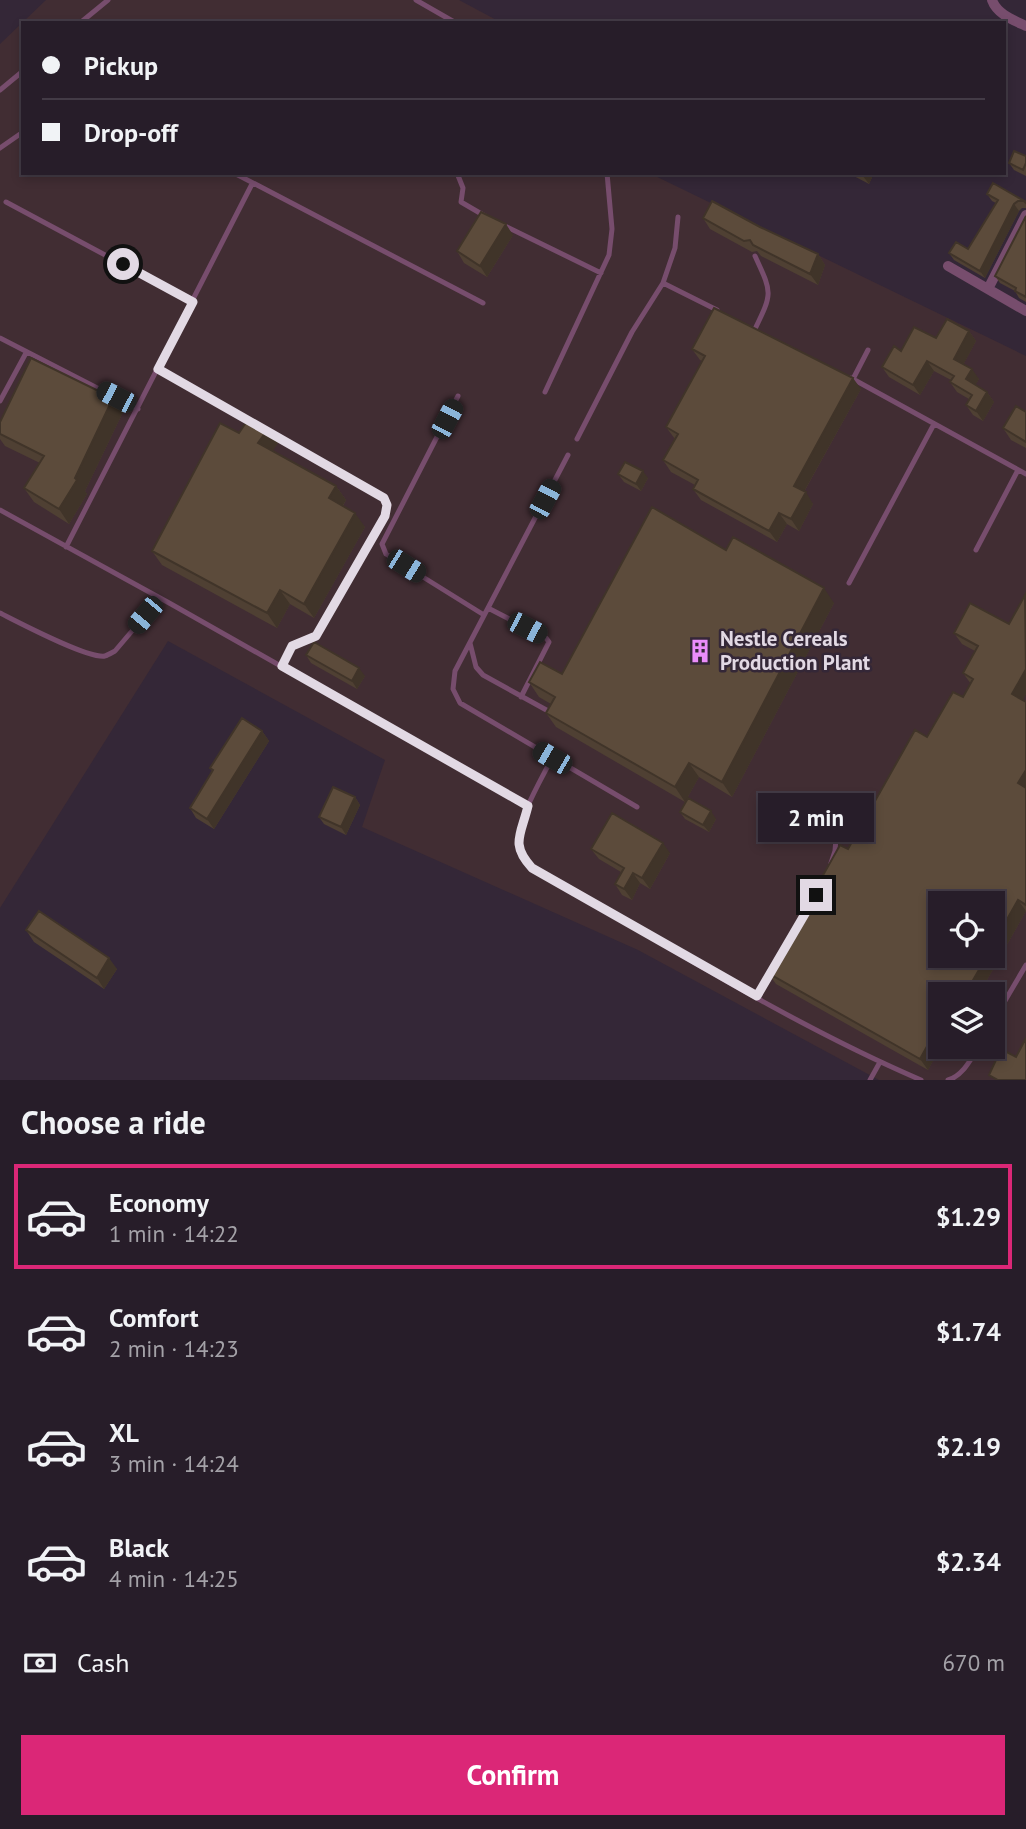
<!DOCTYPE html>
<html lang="en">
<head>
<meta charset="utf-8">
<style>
	:root { --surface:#271d29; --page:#332a35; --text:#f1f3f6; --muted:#a4a2a8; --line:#433b46; --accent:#db2777 }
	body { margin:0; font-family:"PT Sans",sans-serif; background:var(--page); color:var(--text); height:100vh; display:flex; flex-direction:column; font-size:26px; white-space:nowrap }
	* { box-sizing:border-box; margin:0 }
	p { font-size:23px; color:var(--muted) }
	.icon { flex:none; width:38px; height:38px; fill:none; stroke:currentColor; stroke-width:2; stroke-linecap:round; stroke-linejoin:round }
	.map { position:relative; height:1080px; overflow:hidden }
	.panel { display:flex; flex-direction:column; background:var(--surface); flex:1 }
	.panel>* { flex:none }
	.hud { position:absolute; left:21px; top:21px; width:985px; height:154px; border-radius:0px; box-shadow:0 4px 10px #0003,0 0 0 2px var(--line); display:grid; align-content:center; height:154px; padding:0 21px; background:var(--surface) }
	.fabs { position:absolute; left:928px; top:891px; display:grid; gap:14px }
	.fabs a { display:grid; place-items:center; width:77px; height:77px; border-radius:0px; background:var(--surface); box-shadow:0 4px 10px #0003,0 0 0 2px var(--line); font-size:35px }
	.end { position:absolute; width:32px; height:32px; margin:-16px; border:9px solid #e2d9e4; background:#111; box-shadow:0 0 0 4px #111 }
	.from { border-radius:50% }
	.bubble { position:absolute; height:49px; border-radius:0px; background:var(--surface); box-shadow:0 4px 10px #0003,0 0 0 2px var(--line); font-size:23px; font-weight:800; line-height:49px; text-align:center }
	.car { position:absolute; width:21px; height:42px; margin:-21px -10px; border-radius:9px; box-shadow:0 0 5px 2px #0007; background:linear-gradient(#222 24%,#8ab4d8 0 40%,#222 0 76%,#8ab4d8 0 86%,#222 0) }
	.hud b { display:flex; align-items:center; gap:24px; height:66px; font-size:26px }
	.hud b+b { border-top:2px solid var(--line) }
	.hud i { width:18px; height:18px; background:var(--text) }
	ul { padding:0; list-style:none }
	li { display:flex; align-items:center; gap:21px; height:105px; margin:0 14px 10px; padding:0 7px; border:4px solid transparent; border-radius:0px }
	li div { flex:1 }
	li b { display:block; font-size:26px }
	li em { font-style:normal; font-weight:800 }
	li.selected { border-color:var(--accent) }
	li>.icon { width:63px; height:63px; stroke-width:1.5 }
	h2 { padding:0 21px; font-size:32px; line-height:84px }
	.pay { display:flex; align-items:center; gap:18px; height:77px; padding:0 21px; font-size:26px }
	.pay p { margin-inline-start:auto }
	.button { display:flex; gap:14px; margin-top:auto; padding:14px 21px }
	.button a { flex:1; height:80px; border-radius:0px; background:var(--accent); color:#fff; font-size:28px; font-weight:800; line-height:80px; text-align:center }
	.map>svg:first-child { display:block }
	.industrial { fill:#412d33; fill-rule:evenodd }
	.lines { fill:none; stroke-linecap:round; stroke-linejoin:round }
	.lane { stroke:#774d6d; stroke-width:5 }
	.street { stroke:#774d6d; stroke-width:10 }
	.wall { fill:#4f4033 }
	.shaded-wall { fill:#403429 }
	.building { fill:#5c4b3b; stroke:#403429; stroke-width:2 }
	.route { stroke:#e2d9e4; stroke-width:9 }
	.labels { text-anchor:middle; stroke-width:5; stroke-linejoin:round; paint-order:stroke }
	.poi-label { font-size:21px; font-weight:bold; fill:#e2d9e4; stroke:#342737; text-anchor:start }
</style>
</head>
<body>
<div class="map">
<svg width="1026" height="1080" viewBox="0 0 1026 1080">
	<rect width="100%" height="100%" fill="#342737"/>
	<path class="industrial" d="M46,0H459L502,23H23V173H649L1026,356V1038L1004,1080H879L638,950L362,827L385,760L168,641L0,908V44ZM940,903H992V956H940ZM940,994H992V1046H940Z"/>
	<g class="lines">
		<path class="lane" d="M416,0L456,23
			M80,23L108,0
			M0,90L23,71
			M0,148L23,132
			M234,173L483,303
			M457,173L463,188L461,202L485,216
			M6,202L193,302
			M503,225L601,273
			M755,256C772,293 773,292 755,329
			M663,283L675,248L678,217
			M0,338L138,409
			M158,369L253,423
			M851,378L1026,474
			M853,379L868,350
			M545,392L609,255L612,229L607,173
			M458,396L382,544L386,554L484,615
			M0,401L26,353
			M264,430L384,498L387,505L385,516L316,636L292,646L282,666
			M577,439L632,332L663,283L717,310
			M568,455L455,671L453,689L460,703L637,807
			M0,510L171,604L528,806
			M66,547L252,184
			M976,550L1018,470
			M849,583L934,424
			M488,608L546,638L549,642L521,697
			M0,613C18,622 88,659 105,656C108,655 113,652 115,651L160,598
			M470,643L476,667L483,675L550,712
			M552,758C540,782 518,817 518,845C518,855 526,861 532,868C660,941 786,1022 921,1080
			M831,863L835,851L839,800
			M757,996L773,969
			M992,1023L1026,965
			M870,1080L880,1062
			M948,1080C963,1076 971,1059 979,1046"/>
		<path class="street" d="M992,0C997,14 1013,20 1026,26
			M948,266L1026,311
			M988,289L1026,215"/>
	</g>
	<path class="wall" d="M1026,156V176L1014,170L1009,163Z
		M851,173H874L869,184L852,175Z
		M987,194L1026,202V208H1022L1019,211L985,278L954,260L949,253L968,249L996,203L992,201Z
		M1026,216V302L1019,298L1015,291L1000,283L995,276Z
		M703,218L760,227L818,254L825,265L818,285L761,256L757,251L752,252L710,229Z
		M513,235L487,277L464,263L457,251Z
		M969,331L976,341L963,365L979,379L975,385L987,392L994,402L983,421L973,415L966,405L969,399L957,392L950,382L951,380L934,371L920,395L889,377L882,367L936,338Z
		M692,349L861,389L804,492L813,504L799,531L787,524L777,542L701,500L693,489L695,485L671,472L663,460L675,439L666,427L702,361L700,360Z
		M123,412L85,491L87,494L69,524L34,502L24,488L40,463L5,446L0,439V422Z
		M1026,412V448L1011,440L1003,428Z
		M268,429L278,443L272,451L336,486L346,500L343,506L365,527L314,618L290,604L277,628L162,565L152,551L239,433Z
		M618,474L648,478L641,491L624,482Z
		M726,550L834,603L732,797L699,777L685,802L556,727L546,713L551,704L539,697L529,682L562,674Z
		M1026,595V694L1022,700L1026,702V911L979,994H940V1046H941L928,1070L776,984L768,973L848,849L963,697L971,684L963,673L975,651L962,644L954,633L1009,624Z
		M306,655L365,676L357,689L311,663Z
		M262,731L269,741L214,829L196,818L190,808L212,771L210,768Z
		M355,797L360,805L346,835L324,824L319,817Z
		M680,812L716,819L709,832L685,819Z
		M591,849L670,853L650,889L640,883L632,900L622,895L615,884L621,872L599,859Z
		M26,930L117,969L104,989L34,942Z"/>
	<path class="shaded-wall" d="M865,173H874L869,184L863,176Z
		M1014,204L1019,211L985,278L980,271Z
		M506,224L513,235L487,277L480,266Z
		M818,254L825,265L818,285L810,274Z
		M969,331L976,341L961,369L954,359Z
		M927,361L934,371L920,395L913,385Z
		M972,369L979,379L973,389L966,379Z
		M853,378L861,389L801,497L794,486Z
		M987,392L994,402L983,421L976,411Z
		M113,398L123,412L85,491L87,494L69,524L59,509Z
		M268,429L278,443L268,458L258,443Z
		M643,471L648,478L641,491L636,484Z
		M336,486L346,500L339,512L329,498Z
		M806,492L813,504L799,531L791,519Z
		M355,513L365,527L314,618L304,604Z
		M779,513L787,524L777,542L769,531Z
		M824,588L834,603L732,797L722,782Z
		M280,590L290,604L277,628L267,613Z
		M359,668L365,676L357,689L352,681Z
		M1025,671L1026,673V694L1020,706L1012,694Z
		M262,731L269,741L214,829L207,819Z
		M689,763L699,777L685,802L675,787Z
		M1026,770V794L1018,783Z
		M355,797L360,805L346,835L341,827Z
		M711,811L716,819L709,832L703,825Z
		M663,843L670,853L650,889L642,878Z
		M633,873L640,883L632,900L624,889Z
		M1018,900L1026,911L979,994H965L987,956H992V946Z
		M109,958L117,969L104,989L97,978Z
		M940,1023V1046H941L928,1070L920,1059Z"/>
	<path class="building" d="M1014,151L1026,156V163L1023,170L1009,163Z
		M993,183L1026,202V203L1024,201H1018L1014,204L980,271L949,253L956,242L968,249L998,200L987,194Z
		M712,201L760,227L818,254L810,274L753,245L750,240L744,241L703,218Z
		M481,212L506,224L480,266L457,251Z
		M1026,216V297L1015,291L1016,288L995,276Z
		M714,308L853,378L794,486L806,492L791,519L779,513L769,531L693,489L698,480L663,460L678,434L666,427L705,356L692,349Z
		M947,319L969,331L954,359L972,369L966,379L987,392L976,411L966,405L972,395L950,382L954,376L927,361L913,385L882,367L894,346L901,351L914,327L936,338Z
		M31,358L113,398L75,478L77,480L59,509L24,488L44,456L0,434V422Z
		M1016,406L1026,412V442L1003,428Z
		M249,418L268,429L258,443L336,486L329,498L355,513L304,604L280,590L267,613L152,551L220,423L239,433Z
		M625,462L643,471L636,484L618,474Z
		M652,507L726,550L733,537L824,588L722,782L689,763L675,787L546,713L555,697L529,682L540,662L562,674Z
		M1025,595L1026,672L1025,671L1012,694L1026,702V770L1018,783L1026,788V905L1018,900L992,946V903H940V956H987L965,994H940V1023L920,1059L768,973L840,845L848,849L915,730L927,737L953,692L963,697L973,679L963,673L978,646L954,633L970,603L1009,624Z
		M314,642L359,668L352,681L306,655Z
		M242,718L262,731L207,819L190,808L213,770L210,768Z
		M333,787L355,797L341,827L319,817Z
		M688,798L711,811L703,825L680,812Z
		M612,813L663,843L642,878L633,873L624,889L615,884L624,868L591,849Z
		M39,911L109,958L97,978L26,930Z
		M1026,1038V1080H998L989,1075L1001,1049L1016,1057Z"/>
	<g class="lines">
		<path class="route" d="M123,264L193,302L158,369L384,498L387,505L385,516L316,636L292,646L282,666L528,806C521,835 510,844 532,868L757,996L816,895"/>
	</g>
	<defs>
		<g id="building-bare" transform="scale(1.89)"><path d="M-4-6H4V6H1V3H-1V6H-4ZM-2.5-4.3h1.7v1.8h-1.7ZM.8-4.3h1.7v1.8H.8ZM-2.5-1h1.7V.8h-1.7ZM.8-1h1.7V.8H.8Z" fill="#eb8dfb" stroke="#342737" stroke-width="2.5" paint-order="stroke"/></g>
	</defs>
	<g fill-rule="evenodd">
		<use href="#building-bare" x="700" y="651"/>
	</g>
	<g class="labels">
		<g class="poi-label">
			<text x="720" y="646">Nestle Cereals<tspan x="720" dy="24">Production Plant</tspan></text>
		</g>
	</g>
</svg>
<div class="fabs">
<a><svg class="icon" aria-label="locate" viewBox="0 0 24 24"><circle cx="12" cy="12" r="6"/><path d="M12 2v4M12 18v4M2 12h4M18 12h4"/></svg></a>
<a><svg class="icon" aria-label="layers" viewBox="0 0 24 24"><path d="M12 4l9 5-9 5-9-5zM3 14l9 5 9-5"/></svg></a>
</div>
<i class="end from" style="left:123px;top:264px"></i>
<i class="end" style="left:816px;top:895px"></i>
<div class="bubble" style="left:758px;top:793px;width:116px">2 min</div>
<i class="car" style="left:116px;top:397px;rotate:297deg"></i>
<i class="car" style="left:447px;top:419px;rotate:28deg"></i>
<i class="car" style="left:545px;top:499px;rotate:28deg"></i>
<i class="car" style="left:406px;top:566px;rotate:122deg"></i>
<i class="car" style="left:145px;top:615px;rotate:220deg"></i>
<i class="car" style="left:527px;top:628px;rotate:117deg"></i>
<i class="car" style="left:552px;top:758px;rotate:300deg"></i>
<div class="hud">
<b><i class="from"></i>Pickup</b>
<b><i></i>Drop-off</b>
</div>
</div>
<section class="panel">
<h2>Choose a ride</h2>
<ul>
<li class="selected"><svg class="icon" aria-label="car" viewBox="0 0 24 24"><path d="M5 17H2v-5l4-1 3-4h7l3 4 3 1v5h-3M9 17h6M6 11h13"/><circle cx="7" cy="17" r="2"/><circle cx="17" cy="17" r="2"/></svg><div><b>Economy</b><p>1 min · 14:22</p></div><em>$1.29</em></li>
<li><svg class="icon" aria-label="car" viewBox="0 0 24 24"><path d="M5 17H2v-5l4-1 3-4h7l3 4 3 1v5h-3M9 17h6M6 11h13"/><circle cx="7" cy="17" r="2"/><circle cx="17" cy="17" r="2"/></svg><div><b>Comfort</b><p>2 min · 14:23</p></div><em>$1.74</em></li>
<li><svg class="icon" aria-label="car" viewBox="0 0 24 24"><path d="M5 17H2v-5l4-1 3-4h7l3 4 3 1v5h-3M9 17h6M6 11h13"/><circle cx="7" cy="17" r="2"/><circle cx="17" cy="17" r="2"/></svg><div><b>XL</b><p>3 min · 14:24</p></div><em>$2.19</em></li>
<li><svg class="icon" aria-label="car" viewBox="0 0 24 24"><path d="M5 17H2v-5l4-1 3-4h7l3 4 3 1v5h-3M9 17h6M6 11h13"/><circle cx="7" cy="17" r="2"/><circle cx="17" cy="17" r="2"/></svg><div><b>Black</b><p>4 min · 14:25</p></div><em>$2.34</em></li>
</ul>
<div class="pay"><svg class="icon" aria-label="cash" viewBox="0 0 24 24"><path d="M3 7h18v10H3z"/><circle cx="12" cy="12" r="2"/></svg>Cash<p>670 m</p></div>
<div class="button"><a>Confirm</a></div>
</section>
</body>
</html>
